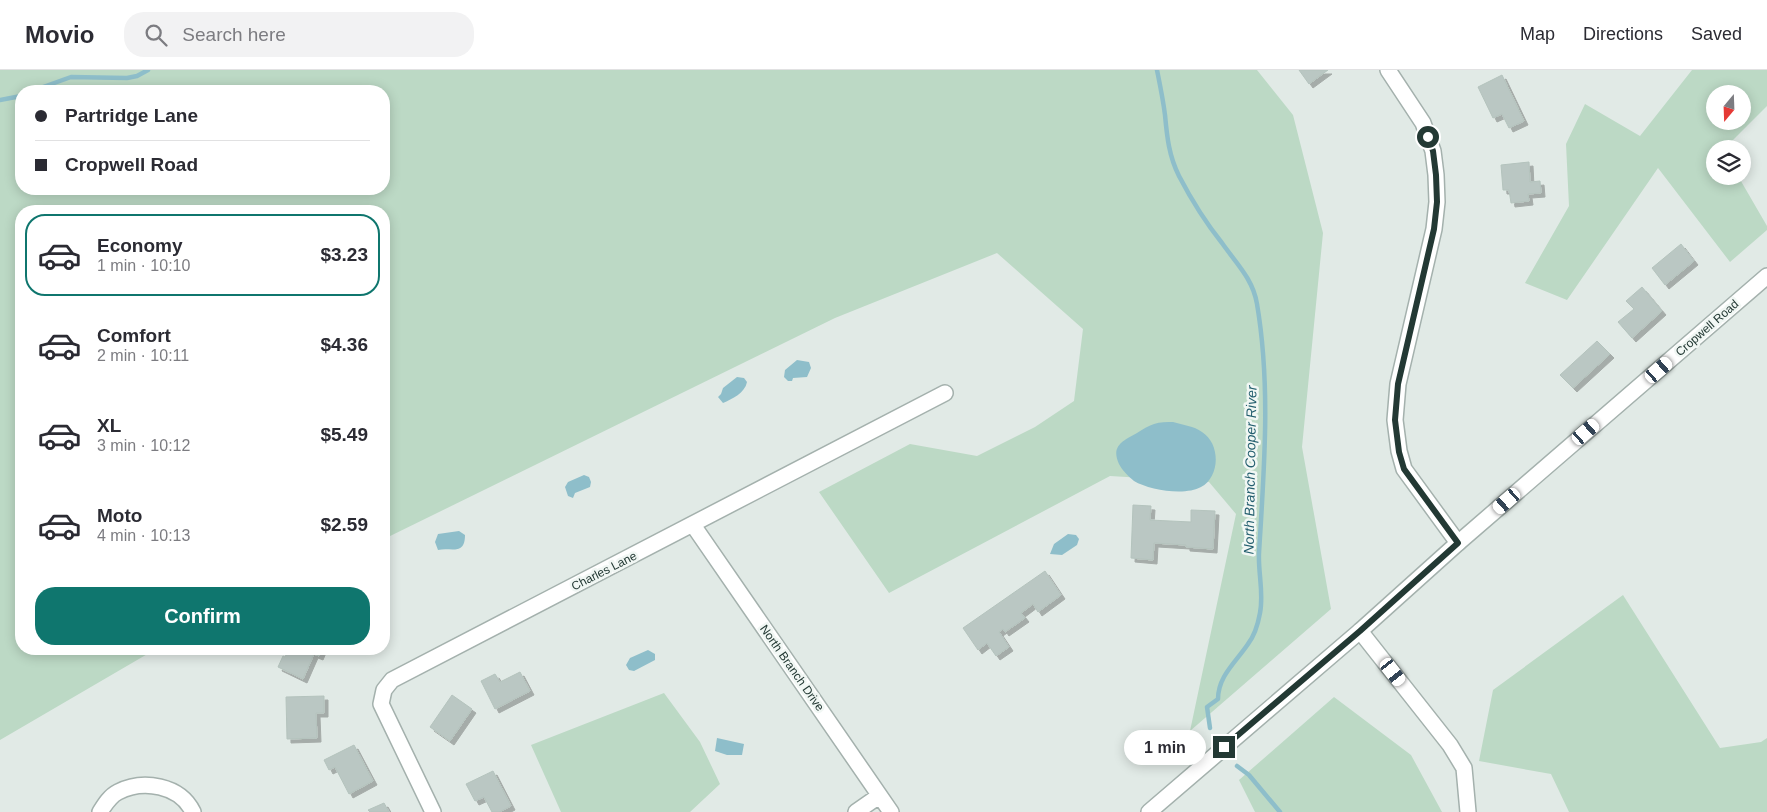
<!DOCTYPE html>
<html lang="en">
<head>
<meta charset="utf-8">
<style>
	:root { --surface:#fff; --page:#f2f2f3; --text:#2b2b33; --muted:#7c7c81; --line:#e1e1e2; --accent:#0f766e }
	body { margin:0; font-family:Helvetica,sans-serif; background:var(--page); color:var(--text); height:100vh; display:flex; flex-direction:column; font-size:19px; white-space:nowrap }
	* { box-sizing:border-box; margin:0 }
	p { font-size:16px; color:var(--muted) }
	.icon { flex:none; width:28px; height:28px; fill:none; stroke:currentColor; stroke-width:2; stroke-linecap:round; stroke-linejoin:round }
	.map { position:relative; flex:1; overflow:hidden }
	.sheet { position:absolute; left:15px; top:135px; width:375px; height:450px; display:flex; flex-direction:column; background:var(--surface); border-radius:20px; box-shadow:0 2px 12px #0003 }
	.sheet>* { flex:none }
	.banner { position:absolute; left:15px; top:15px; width:375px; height:110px; border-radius:20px; box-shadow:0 2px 12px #0003; display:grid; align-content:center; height:110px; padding:0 20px; background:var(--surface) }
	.needle { width:32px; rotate:199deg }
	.controls { position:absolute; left:1706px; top:15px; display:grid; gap:10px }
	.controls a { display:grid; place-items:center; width:45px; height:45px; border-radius:50%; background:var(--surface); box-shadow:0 2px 12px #0003; font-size:25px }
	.end { position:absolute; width:22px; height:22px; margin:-11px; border:6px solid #233934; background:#fff; box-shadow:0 0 0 2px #fff }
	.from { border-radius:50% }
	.bubble { position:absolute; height:35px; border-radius:18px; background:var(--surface); box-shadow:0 2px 12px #0003; font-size:16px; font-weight:700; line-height:35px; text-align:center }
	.car { position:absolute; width:15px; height:30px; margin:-15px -8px; border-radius:6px; box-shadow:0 0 4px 1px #0007; background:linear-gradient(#fff 24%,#345 0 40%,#fff 0 76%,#345 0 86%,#fff 0) }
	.banner b { display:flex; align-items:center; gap:18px; height:48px; font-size:19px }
	.banner b+b { border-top:1px solid var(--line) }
	.banner i { width:12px; height:12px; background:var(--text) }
	ul { padding:9px 0 0; list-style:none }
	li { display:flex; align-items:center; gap:15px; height:82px; margin:0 10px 8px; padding:0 10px; border:2px solid transparent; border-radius:20px }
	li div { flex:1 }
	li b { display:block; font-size:19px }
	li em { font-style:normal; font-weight:700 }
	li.selected { border-color:var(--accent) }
	li>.icon { width:45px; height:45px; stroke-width:1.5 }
	.primary-button { display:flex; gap:10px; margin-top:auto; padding:10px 20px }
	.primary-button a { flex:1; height:58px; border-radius:20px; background:var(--accent); color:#fff; font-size:20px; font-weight:700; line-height:58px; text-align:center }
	header { display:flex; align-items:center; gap:30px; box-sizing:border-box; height:70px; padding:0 25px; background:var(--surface); border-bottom:1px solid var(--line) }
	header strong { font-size:24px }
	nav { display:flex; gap:28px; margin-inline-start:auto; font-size:18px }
	.search { width:350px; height:45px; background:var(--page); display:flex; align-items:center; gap:12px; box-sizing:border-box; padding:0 18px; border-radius:20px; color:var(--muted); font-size:19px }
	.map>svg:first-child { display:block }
	.green { fill:#bcd9c5; fill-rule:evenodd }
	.water { fill:#8ebeca }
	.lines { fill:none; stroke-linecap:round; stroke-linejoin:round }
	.stream { stroke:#8ebeca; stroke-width:4.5 }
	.building { fill:#bac7c3; stroke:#b4c3bd; filter:url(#shadow) }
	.minor-casing { stroke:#a4b1ad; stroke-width:18 }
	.tertiary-casing { stroke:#a4b1ad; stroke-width:18 }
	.minor { stroke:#fff; stroke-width:15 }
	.tertiary { stroke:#fff; stroke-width:15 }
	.route { stroke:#233934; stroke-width:6 }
	.labels { text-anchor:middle; stroke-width:5; stroke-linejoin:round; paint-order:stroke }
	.street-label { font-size:12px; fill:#233934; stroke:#f1f7f4 }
	.water-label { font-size:14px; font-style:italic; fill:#245f6f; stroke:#f1f7f4 }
</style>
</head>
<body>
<header>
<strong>Movio</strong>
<div class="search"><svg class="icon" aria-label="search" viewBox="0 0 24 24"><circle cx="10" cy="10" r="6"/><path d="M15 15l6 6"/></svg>Search here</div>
<nav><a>Map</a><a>Directions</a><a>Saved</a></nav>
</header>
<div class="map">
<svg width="1767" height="742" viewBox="0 0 1767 742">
	<defs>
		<filter id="shadow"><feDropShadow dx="4" dy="4" stdDeviation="0" flood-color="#0004"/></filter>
	</defs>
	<rect width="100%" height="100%" fill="#e1eae6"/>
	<path class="green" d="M0,0H1257L1293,45L1323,163L1302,377L1331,539L1190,661L1236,444L1209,412L1110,406L889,523L819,422L910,374L977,386L1035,357L1074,331L1083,259L997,183L835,248L384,469V141H21V579H156L0,670ZM21,21H384V119H21Z
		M1692,0H1767V36L1724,79H1715V106H1738L1767,156V160L1730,192L1658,98L1567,230L1525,213L1569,136L1566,74L1585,34L1640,66ZM1715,24H1742V51H1715Z
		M1623,525L1720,678L1761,672L1767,668V742H1569L1551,704L1479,691L1493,620Z
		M664,623L700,672L720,714L690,742H561L531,675Z
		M1334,627L1411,685L1442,742H1255L1239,710Z"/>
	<path class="water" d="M797,290L809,292L811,298L807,307L793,308L792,311H788L784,307L785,300Z
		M737,307L744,308L747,312C745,323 732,329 723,333L718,327L721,324L723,318Z
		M1173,352C1183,355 1194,356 1202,362C1221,374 1220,407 1201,417C1185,426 1149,420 1134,411C1129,407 1122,400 1119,394C1110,375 1125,370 1137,363C1143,359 1148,356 1154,354C1160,352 1167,352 1173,352Z
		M584,405L589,407L591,412L590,417L575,423L573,428L568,426L565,417L568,412Z
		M459,461L465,465C465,486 451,477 438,480L435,472L438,464Z
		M1068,464L1076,465L1079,469L1077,475L1062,485L1050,484L1054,474Z
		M648,580L655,584V590L634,601L629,600L626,595L630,588Z
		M717,668L744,674L742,685H727L715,681Z"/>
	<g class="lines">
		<path class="stream" d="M1157,0C1160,15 1163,29 1165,45C1167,67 1169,86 1179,106C1191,129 1206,153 1222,173C1236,193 1253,209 1257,234C1271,316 1264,400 1259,483C1258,503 1264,523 1260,543C1258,554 1255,565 1248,574C1236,592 1218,606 1218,629L1207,637L1210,658
			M32,21L71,7L127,8L137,6L148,0
			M0,30L21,26
			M1237,696L1249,705L1280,742"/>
	</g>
	<path class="building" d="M1299,0H1328L1309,14Z
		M1502,5L1524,51L1509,58L1502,44L1493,48L1478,17Z
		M1529,92L1530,112L1540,111L1541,123L1528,124L1529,131L1511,133L1509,120H1503L1501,95Z
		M1681,174L1694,191L1665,215L1652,198Z
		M1642,217L1662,241L1632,268L1618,252L1634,239L1626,231Z
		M1597,271L1610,284L1573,318L1560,305Z
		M1133,435L1151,436L1150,450L1191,452V440L1215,441L1213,479L1186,477V475L1154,473L1153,490L1131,488Z
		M1045,501L1061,525L1038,542L1033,534L1021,543L1025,548L1005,562L1003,559L999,562L1009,577L996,586L987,573L978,580L963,558Z
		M289,579H322L319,586L314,584L303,609L278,597L283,586L285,587Z
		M520,602L530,621L495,639L481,611L495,604L500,612Z
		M452,625L472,639L450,671L430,657Z
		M324,626V643H316L317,668L287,669L286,627Z
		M354,675L373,711L349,724L335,697L329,700L324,690Z
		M493,701L511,736L499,742H492L484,727L475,731L466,714Z
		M384,733L389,742H370L368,740Z"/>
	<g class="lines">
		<g class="minor-casing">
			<path id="minor" d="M1388,0L1423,53L1433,81L1436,105L1437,132L1434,159L1398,314L1395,350L1399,381L1404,399L1458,473
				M693,455L891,742
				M1360,561L1450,675L1464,698L1468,742
				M100,742C105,734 110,726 118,722C143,709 180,715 193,742
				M433,742L381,634L384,620L392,610L945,323
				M856,742L879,726"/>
		</g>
		<g class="tertiary-casing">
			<path id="tertiary" d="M1149,742L1360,561L1458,473L1767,206"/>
		</g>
		<use href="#minor" class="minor"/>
		<use href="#tertiary" class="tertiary"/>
	</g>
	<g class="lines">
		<path class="route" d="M1224,677L1360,561L1458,473L1404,399L1399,382L1395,350L1398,314L1434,159L1437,132L1436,105L1433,81L1428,67"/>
	</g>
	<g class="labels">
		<g class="street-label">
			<text transform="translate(1707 258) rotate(-41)" y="4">Cropwell Road</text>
			<text transform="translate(604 501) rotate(-27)" y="4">Charles Lane</text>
			<text transform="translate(792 598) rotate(55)" y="4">North Branch Drive</text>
		</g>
		<g class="water-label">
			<text transform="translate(1250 400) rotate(-89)" y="5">North Branch Cooper River</text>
		</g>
	</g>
</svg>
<div class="controls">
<a><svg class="needle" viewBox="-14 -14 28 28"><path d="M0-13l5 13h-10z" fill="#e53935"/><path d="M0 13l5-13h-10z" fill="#7c7c81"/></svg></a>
<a><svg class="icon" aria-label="layers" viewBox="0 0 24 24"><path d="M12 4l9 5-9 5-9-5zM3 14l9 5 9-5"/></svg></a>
</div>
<i class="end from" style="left:1428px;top:67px"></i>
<i class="end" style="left:1224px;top:677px"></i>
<div class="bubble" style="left:1124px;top:660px;width:82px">1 min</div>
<i class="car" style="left:1659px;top:300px;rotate:49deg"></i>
<i class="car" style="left:1586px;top:362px;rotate:49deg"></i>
<i class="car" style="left:1507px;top:431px;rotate:229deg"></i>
<i class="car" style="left:1393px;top:602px;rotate:142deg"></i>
<div class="banner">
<b><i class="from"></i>Partridge Lane</b>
<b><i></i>Cropwell Road</b>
</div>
<section class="sheet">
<ul>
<li class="selected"><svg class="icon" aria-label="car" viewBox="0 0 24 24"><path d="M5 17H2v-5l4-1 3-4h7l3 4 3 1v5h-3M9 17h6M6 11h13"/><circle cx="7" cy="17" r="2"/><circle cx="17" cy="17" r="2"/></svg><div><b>Economy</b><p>1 min · 10:10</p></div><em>$3.23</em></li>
<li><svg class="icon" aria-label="car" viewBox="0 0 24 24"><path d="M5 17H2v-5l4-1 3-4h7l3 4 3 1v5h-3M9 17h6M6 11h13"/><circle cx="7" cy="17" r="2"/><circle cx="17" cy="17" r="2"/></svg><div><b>Comfort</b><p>2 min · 10:11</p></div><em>$4.36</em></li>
<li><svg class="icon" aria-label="car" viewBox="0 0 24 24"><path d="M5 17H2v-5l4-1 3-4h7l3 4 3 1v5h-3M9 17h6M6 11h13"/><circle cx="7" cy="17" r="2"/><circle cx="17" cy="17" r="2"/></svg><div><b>XL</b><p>3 min · 10:12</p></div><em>$5.49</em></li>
<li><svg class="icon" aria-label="car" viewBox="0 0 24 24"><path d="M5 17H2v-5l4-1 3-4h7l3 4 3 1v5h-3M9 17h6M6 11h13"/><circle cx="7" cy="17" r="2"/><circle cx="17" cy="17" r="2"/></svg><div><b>Moto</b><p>4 min · 10:13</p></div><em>$2.59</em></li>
</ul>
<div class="primary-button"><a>Confirm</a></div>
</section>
</div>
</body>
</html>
